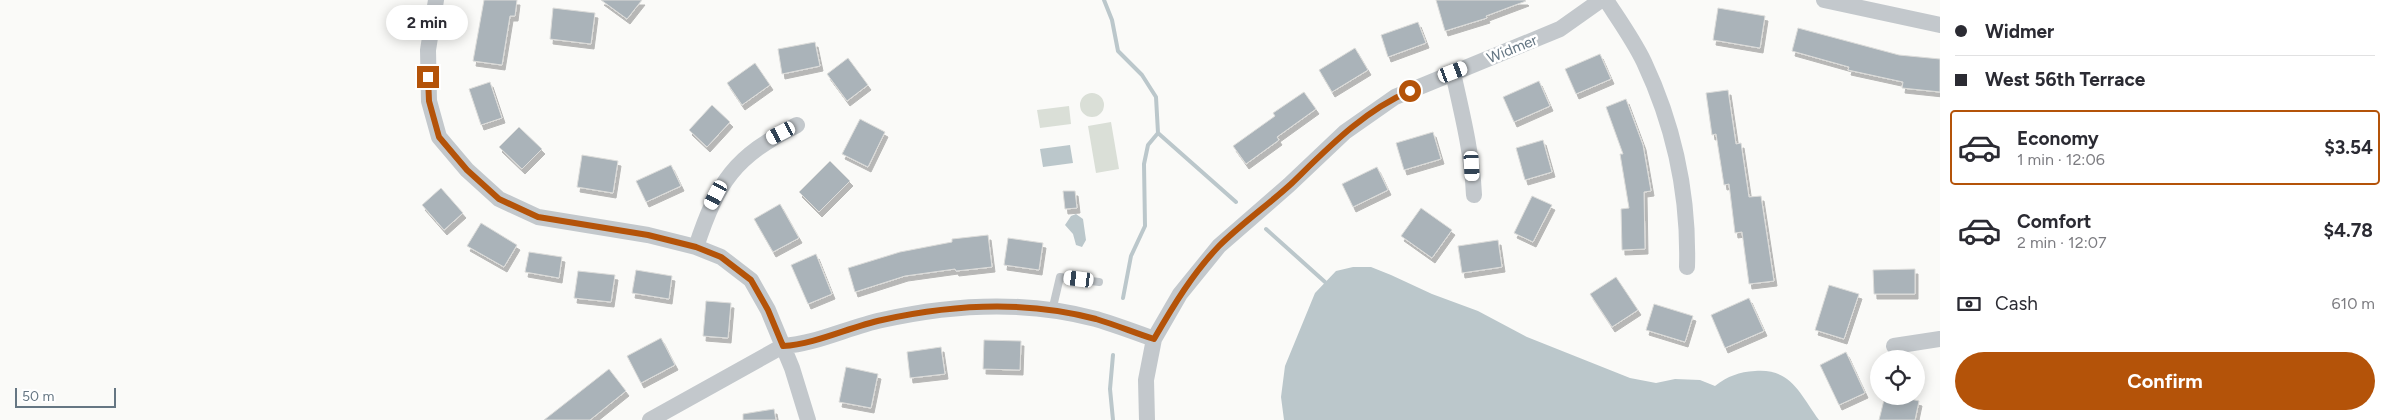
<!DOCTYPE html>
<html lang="en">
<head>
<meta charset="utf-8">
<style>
	:root { --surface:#fff; --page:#f7f7f7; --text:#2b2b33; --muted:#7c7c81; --line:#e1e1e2; --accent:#b45309 }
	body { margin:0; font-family:Figtree,sans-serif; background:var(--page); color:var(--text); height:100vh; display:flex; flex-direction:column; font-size:19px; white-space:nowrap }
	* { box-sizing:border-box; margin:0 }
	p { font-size:16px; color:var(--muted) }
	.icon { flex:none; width:28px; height:28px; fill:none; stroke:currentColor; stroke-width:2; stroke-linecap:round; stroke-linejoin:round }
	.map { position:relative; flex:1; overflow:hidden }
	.drawer { display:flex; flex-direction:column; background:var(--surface); width:450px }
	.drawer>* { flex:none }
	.banner { display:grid; align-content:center; height:110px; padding:0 15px; background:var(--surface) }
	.tools { position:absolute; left:1870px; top:350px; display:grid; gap:10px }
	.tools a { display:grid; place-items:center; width:55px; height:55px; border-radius:50%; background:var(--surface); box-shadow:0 2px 12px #0003; font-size:25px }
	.scale { position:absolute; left:15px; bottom:12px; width:101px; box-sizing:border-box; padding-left:5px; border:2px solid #657683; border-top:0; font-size:14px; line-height:18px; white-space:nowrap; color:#657683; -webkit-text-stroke:4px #fff; paint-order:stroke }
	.end { position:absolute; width:22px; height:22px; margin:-11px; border:6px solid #b45309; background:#fff; box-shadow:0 0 0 2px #fff }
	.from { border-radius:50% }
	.bubble { position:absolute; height:35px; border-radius:18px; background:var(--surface); box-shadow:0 2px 12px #0003; font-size:16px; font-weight:700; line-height:35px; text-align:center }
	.car { position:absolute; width:15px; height:30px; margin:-15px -8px; border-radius:6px; box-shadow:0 0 4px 1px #0007; background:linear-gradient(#fff 24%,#345 0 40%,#fff 0 76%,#345 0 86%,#fff 0) }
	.banner b { display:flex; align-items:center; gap:18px; height:48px; font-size:19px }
	.banner b+b { border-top:1px solid var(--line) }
	.banner i { width:12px; height:12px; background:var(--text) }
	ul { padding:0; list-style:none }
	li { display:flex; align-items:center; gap:15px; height:75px; margin:0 10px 8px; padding:0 5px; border:2px solid transparent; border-radius:5px }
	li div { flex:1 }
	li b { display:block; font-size:19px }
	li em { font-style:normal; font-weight:700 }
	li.on { border-color:var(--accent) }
	li>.icon { width:45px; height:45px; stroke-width:1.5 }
	.pay { display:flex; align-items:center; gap:12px; height:55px; padding:0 15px; font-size:19px }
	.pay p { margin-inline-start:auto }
	.cta { display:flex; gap:10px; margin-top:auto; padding:10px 15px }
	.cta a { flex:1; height:58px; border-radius:30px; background:var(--accent); color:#fff; font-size:20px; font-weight:700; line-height:58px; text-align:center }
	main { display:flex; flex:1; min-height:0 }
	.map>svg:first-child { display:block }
	.green { fill:#dadfd7 }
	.water { fill:#bbc7cb }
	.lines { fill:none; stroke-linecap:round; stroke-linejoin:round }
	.stream { stroke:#bbc7cb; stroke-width:4 }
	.building { fill:#aab3b9; stroke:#dcdcda; filter:url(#shadow) }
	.service { stroke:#c3c8cc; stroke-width:8 }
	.minor { stroke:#c3c8cc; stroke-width:16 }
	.route { stroke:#b45309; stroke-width:6 }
	.labels { text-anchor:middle; stroke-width:5; stroke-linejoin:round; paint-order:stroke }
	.street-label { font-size:15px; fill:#657683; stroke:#fff }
</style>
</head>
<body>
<main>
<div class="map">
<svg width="1940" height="420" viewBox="0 0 1940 420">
	<defs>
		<filter id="shadow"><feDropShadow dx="3" dy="5" stdDeviation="0" flood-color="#0004"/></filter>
	</defs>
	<rect width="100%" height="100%" fill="#fafaf8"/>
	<path class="green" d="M1080 105a12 12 0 1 1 24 0a12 12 0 1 1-24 0Z
		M1069,106L1071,124L1040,128L1037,110Z
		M1111,122L1119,169L1096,173L1088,126Z"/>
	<path class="water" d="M1070,145L1073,163L1043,167L1040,149Z
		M1076,214L1083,219L1086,240L1082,247L1076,245L1073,234L1065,225L1071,216Z
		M1353,267H1371L1391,275L1432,294L1478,311L1527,337L1630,378L1656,383L1675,379L1700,380L1715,386C1728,376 1739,372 1755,371C1791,368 1800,394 1819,420H1284L1281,397L1285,366L1315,293L1336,271Z"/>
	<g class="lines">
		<path class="stream" d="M1104,0L1112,20L1118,51L1142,75L1156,97L1158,133L1236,202
			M1266,229L1325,282
			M1123,298L1131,256L1145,226L1144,164L1148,145L1158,133
			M1113,355L1110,389L1113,420"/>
	</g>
	<path class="building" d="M484,0H517L515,16H510L502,65L473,61Z
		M601,0H642L627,19Z
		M1436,0H1525L1526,1L1486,16L1487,18L1445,31Z
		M553,8L595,13L591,44L550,39Z
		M1718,8L1765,16L1760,48L1713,40Z
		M1418,22L1426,43L1388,57L1381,35Z
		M1798,28L1899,55L1940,59V92L1902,88L1903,82L1848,70L1849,67L1792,51Z
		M815,42L820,66L782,74L778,49Z
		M1355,48L1368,70L1332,92L1319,70Z
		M1600,54L1611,79L1576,94L1565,69Z
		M848,58L868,85L847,101L827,74Z
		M755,63L770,85L742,105L727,83Z
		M1539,81L1550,106L1514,122L1503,97Z
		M490,82L502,118L481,125L469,89Z
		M1728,90L1736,144L1741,143L1749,197L1761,196L1774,281L1749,284L1742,232L1735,233L1729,184L1724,185L1716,134L1712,135L1706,93Z
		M1304,92L1316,109L1277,137L1279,140L1246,164L1233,146L1275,116L1273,113Z
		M1626,99L1643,145L1651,191L1644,192L1645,249L1622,250L1621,209L1629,208L1620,154H1623L1606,107Z
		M712,105L730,122L707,147L689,130Z
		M860,119L885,132L868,167L842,154Z
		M519,127L542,149L522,169L499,147Z
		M1433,132L1441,159L1404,170L1396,143Z
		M1543,140L1552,172L1525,180L1516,148Z
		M582,155L618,161L613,193L577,187Z
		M830,161L850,181L819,212L799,192Z
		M671,165L681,186L646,202L636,181Z
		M1377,167L1388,190L1353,207L1342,184Z
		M441,188L463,213L444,230L422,205Z
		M1063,191H1075L1077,208L1065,209Z
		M1532,196L1552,205L1533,242L1514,233Z
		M780,204L799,238L773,252L754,219Z
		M1421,208L1452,230L1432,258L1401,236Z
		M481,223L517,245L504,267L467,246Z
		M988,235L992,267L956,271L955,269L905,276L855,292L848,268L900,252L952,242V239Z
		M1008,238L1043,243L1039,270L1004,265Z
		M1498,240L1502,267L1462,273L1458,246Z
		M529,252L562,257L559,278L525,272Z
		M816,254L832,294L808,304L791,265Z
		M1915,269V294H1874L1873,270Z
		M636,270L672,276L669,299L632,293Z
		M578,271L615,275L611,302L574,298Z
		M1616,277L1638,310L1612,327L1590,294Z
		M1829,285L1859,294L1844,339L1815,330Z
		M1749,298L1764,331L1725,348L1711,315Z
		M706,301L731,303L728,338L703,336Z
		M1654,304L1693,316L1685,342L1646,330Z
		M661,338L675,365L641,383L627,356Z
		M984,340L1021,341L1020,370L983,369Z
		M941,347L945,374L910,378L907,352Z
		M1846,352L1865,393L1839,405L1820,365Z
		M846,367L878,374L871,408L839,402Z
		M609,369L626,391L590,420H544Z
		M1885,396H1897L1919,401L1915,420H1879Z
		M774,409L776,420H743V414Z"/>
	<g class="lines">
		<path class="service" d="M1052,311L1060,277L1099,282"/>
		<path class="minor" d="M436,0L428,50L429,101L439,137L467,170L499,199L538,217L648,235L696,247L721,257L751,280L768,310L792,368L808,420
			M1606,0C1619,20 1634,41 1644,62C1675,128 1689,195 1687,267
			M1824,0L1940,25
			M1453,73C1462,113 1472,153 1474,195
			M696,247C718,181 734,157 797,125
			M1894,346L1940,339
			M650,420L783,346C816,344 849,327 882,320C953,304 1025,300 1096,319C1116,325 1135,332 1154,339
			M1147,420L1146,380L1154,339L1180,294L1219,246L1289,185L1345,132L1395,97L1560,29L1601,0"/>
	</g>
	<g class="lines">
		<path class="route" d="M428,77L429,101L439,137L467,170L499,199L538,217L648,235L696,247L721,257L751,280L768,310L783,346C816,344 849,327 882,320C954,304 1025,300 1096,319C1116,325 1135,333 1154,339C1173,306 1193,273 1219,246C1241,224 1268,205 1291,184C1327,149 1363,111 1410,91"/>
	</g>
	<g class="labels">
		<g class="street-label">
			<text transform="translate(1512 49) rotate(-22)" y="5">Widmer</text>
		</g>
	</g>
</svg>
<div class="tools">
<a><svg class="icon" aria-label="locate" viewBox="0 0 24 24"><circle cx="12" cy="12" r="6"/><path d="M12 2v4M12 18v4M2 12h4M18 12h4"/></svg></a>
</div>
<div class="scale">50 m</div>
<i class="end from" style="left:1410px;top:91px"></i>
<i class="end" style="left:428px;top:77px"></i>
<div class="bubble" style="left:386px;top:5px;width:82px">2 min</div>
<i class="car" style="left:1453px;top:72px;rotate:69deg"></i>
<i class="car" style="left:781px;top:133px;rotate:243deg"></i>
<i class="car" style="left:1472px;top:166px;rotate:177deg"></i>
<i class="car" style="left:716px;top:195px;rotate:208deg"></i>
<i class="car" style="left:1079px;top:279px;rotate:277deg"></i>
</div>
<section class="drawer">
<div class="banner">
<b><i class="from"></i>Widmer</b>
<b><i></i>West 56th Terrace</b>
</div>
<ul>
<li class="on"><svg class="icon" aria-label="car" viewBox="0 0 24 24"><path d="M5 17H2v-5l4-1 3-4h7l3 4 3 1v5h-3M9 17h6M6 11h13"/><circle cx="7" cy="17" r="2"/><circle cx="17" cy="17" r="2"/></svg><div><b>Economy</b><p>1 min · 12:06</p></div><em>$3.54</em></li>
<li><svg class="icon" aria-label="car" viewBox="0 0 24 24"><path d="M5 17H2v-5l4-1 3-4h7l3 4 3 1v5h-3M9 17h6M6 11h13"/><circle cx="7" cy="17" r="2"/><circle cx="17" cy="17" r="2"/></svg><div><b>Comfort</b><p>2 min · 12:07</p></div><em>$4.78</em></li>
</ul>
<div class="pay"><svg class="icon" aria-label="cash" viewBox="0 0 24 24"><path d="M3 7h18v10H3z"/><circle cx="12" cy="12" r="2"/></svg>Cash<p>610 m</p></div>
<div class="cta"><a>Confirm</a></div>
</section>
</main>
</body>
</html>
